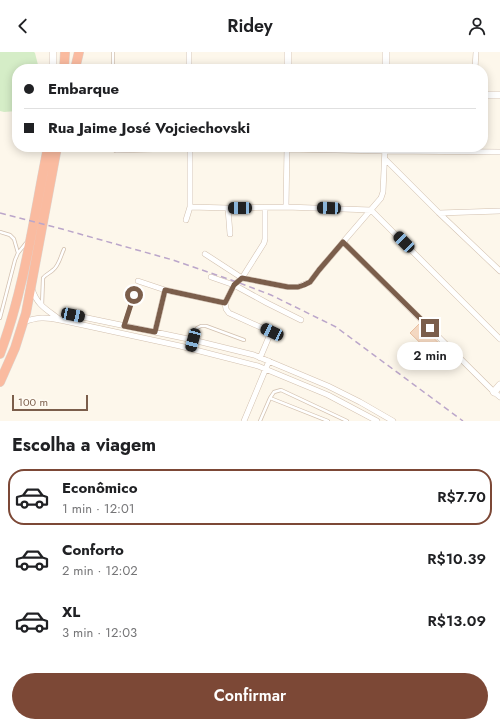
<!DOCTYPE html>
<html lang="pt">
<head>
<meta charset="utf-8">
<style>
	:root { --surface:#fff; --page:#f2f2f2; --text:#202124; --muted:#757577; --line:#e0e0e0; --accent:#7c4836 }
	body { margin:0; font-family:Jost,sans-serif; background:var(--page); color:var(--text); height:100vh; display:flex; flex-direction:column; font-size:15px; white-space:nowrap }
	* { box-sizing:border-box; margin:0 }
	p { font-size:13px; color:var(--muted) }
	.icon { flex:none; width:22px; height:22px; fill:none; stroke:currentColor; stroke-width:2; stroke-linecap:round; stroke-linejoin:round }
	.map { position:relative; height:369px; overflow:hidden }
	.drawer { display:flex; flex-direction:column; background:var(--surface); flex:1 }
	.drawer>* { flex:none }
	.guide { position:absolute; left:12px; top:12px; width:476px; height:88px; border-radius:16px; box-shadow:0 2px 10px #0003; display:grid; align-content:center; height:88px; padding:0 12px; background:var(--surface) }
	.scale { position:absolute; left:12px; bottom:10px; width:76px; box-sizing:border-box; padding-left:4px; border:2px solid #7b5e4b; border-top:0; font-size:11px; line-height:14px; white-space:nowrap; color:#7b5e4b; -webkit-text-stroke:3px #fffbf2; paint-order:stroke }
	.end { position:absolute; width:18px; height:18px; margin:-9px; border:5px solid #7b5e4b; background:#fff; box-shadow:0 0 0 2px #fff }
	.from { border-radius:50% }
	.bubble { position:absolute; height:28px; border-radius:14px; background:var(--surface); box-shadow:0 2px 10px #0003; font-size:13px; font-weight:600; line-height:28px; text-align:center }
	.car { position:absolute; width:12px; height:24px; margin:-12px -6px; border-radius:5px; box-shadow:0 0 3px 1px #0007; background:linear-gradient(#222 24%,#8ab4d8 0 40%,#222 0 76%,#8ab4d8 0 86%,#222 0) }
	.guide b { display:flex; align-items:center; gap:14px; height:38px; font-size:15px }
	.guide b+b { border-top:1px solid var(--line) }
	.guide i { width:10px; height:10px; background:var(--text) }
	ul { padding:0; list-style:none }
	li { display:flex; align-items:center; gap:12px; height:56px; margin:0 8px 6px; padding:0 4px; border:2px solid transparent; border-radius:16px }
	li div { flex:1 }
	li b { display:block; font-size:15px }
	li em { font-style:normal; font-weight:600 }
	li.on { border-color:var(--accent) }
	li>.icon { width:36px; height:36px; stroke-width:1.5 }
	h2 { padding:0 12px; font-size:18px; line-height:48px }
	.primary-button { display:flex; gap:8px; margin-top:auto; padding:8px 12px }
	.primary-button a { flex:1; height:46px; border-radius:24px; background:var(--accent); color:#fff; font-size:16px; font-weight:600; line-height:46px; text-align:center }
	header { display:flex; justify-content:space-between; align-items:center; height:52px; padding:0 12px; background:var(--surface); font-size:18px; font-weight:600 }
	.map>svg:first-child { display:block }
	.green { fill:#d5edc7 }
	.building { fill:#f4d8c1; stroke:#e8bfa0 }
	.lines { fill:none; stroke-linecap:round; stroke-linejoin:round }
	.lane-casing { stroke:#d2c0af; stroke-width:4 }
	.street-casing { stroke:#d2c0af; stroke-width:6 }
	.secondary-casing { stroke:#d7c2ae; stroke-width:8 }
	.highway-casing { stroke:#ddd5d0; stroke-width:10 }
	.lane { stroke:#fff; stroke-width:2.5 }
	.street { stroke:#fff; stroke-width:5 }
	.secondary { stroke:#fff; stroke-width:7 }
	.highway { stroke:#fabba0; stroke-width:9 }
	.rail { stroke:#bba6ca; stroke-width:1.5; stroke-dasharray:6 4; stroke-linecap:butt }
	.route { stroke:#7b5e4b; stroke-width:5 }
</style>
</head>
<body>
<header><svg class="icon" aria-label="back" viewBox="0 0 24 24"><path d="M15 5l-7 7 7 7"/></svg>Ridey<svg class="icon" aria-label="person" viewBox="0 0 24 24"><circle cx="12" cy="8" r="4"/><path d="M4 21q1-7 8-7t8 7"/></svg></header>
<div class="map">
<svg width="500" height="369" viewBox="0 0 500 369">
	<rect width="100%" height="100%" fill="#fdf7eb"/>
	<path class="green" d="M0,0H34L35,1L39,17H17V59L4,60L0,59Z"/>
	<path class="building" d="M419,272L447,299L438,308L410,281Z"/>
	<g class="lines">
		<g class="lane-casing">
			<path id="lane" d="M113,17V0
				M0,180L10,183L14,187L18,201
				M42,254L43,226C46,222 50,221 53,218C59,214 61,203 64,197
				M0,266L15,208L18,201L26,191
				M124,273L134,243
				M193,287L197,276L201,274H206L244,288
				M270,346L328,369
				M260,369L270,346L274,340L281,338L347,369"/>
		</g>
		<g class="street-casing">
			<path id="street" d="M189,17V0
				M475,17L476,0
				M116,98L190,96L287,97L385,99L500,100
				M385,107L439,161L500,219
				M190,155L228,156L286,155L371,158L500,287
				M286,155L287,95
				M228,156L230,182
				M439,161L500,159
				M186,168L190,155V95
				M343,190L494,340L500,345
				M205,202L242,226L288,235H298L310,230L319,218L381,146L383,140L385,95
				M211,225L234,233L267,251L301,268
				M138,229L165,238L225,251
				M32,237C37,253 46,257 59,267
				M60,268C65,265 68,263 73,263L193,288L254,303L328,334L360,350L393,369
				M24,270C37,265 46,265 60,268L180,294L258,314L328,343L377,369
				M155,280L165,238
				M260,306L271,280L229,261L226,257L225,251L234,233L242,226L264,191L265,187V156
				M244,369L269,309"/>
		</g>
		<g class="secondary-casing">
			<path id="secondary" d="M288,0V17
				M53,17V0
				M386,17V0
				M483,43H500
				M494,340L500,333"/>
		</g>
		<g class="highway-casing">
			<path id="highway" d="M64,17L65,0
				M75,17L79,0
				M0,302C25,235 34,164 48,95
				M0,330L15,296L26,261L57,95"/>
		</g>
		<use href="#lane" class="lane"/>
		<use href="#street" class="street"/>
		<use href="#secondary" class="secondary"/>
		<use href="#highway" class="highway"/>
		<path class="rail" d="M0,161L62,177L173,208L237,230L271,243L336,275L463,369"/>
	</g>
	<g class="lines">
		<path class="route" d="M134,243L124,274L155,280L165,238L225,251L234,233L242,226L288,235H298L304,233L310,230L319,218L343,190L430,276"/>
	</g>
</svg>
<div class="scale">100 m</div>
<i class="end from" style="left:134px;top:243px"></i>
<i class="end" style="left:430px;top:276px"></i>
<div class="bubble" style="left:397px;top:290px;width:66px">2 min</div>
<i class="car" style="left:240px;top:156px;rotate:270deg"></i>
<i class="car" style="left:329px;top:156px;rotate:272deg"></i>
<i class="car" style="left:404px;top:190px;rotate:315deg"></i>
<i class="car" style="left:73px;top:263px;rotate:102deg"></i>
<i class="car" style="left:272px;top:280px;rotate:295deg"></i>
<i class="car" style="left:193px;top:288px;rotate:195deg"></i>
<div class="guide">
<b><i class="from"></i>Embarque</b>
<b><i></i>Rua Jaime José Vojciechovski</b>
</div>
</div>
<section class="drawer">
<h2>Escolha a viagem</h2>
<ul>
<li class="on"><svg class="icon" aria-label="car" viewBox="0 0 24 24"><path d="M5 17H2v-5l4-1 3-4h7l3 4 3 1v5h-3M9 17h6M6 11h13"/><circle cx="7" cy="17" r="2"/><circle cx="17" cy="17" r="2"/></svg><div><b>Econômico</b><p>1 min · 12:01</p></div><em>R$7.70</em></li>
<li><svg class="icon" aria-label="car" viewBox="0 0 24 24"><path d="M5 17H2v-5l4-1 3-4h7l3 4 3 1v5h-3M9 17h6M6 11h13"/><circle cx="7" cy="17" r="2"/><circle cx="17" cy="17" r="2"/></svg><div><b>Conforto</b><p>2 min · 12:02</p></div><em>R$10.39</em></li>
<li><svg class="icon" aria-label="car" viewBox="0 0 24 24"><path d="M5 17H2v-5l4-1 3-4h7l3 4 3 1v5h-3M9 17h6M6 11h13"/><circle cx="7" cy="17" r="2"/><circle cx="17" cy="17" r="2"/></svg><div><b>XL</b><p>3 min · 12:03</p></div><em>R$13.09</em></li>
</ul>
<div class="primary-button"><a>Confirmar</a></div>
</section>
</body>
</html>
